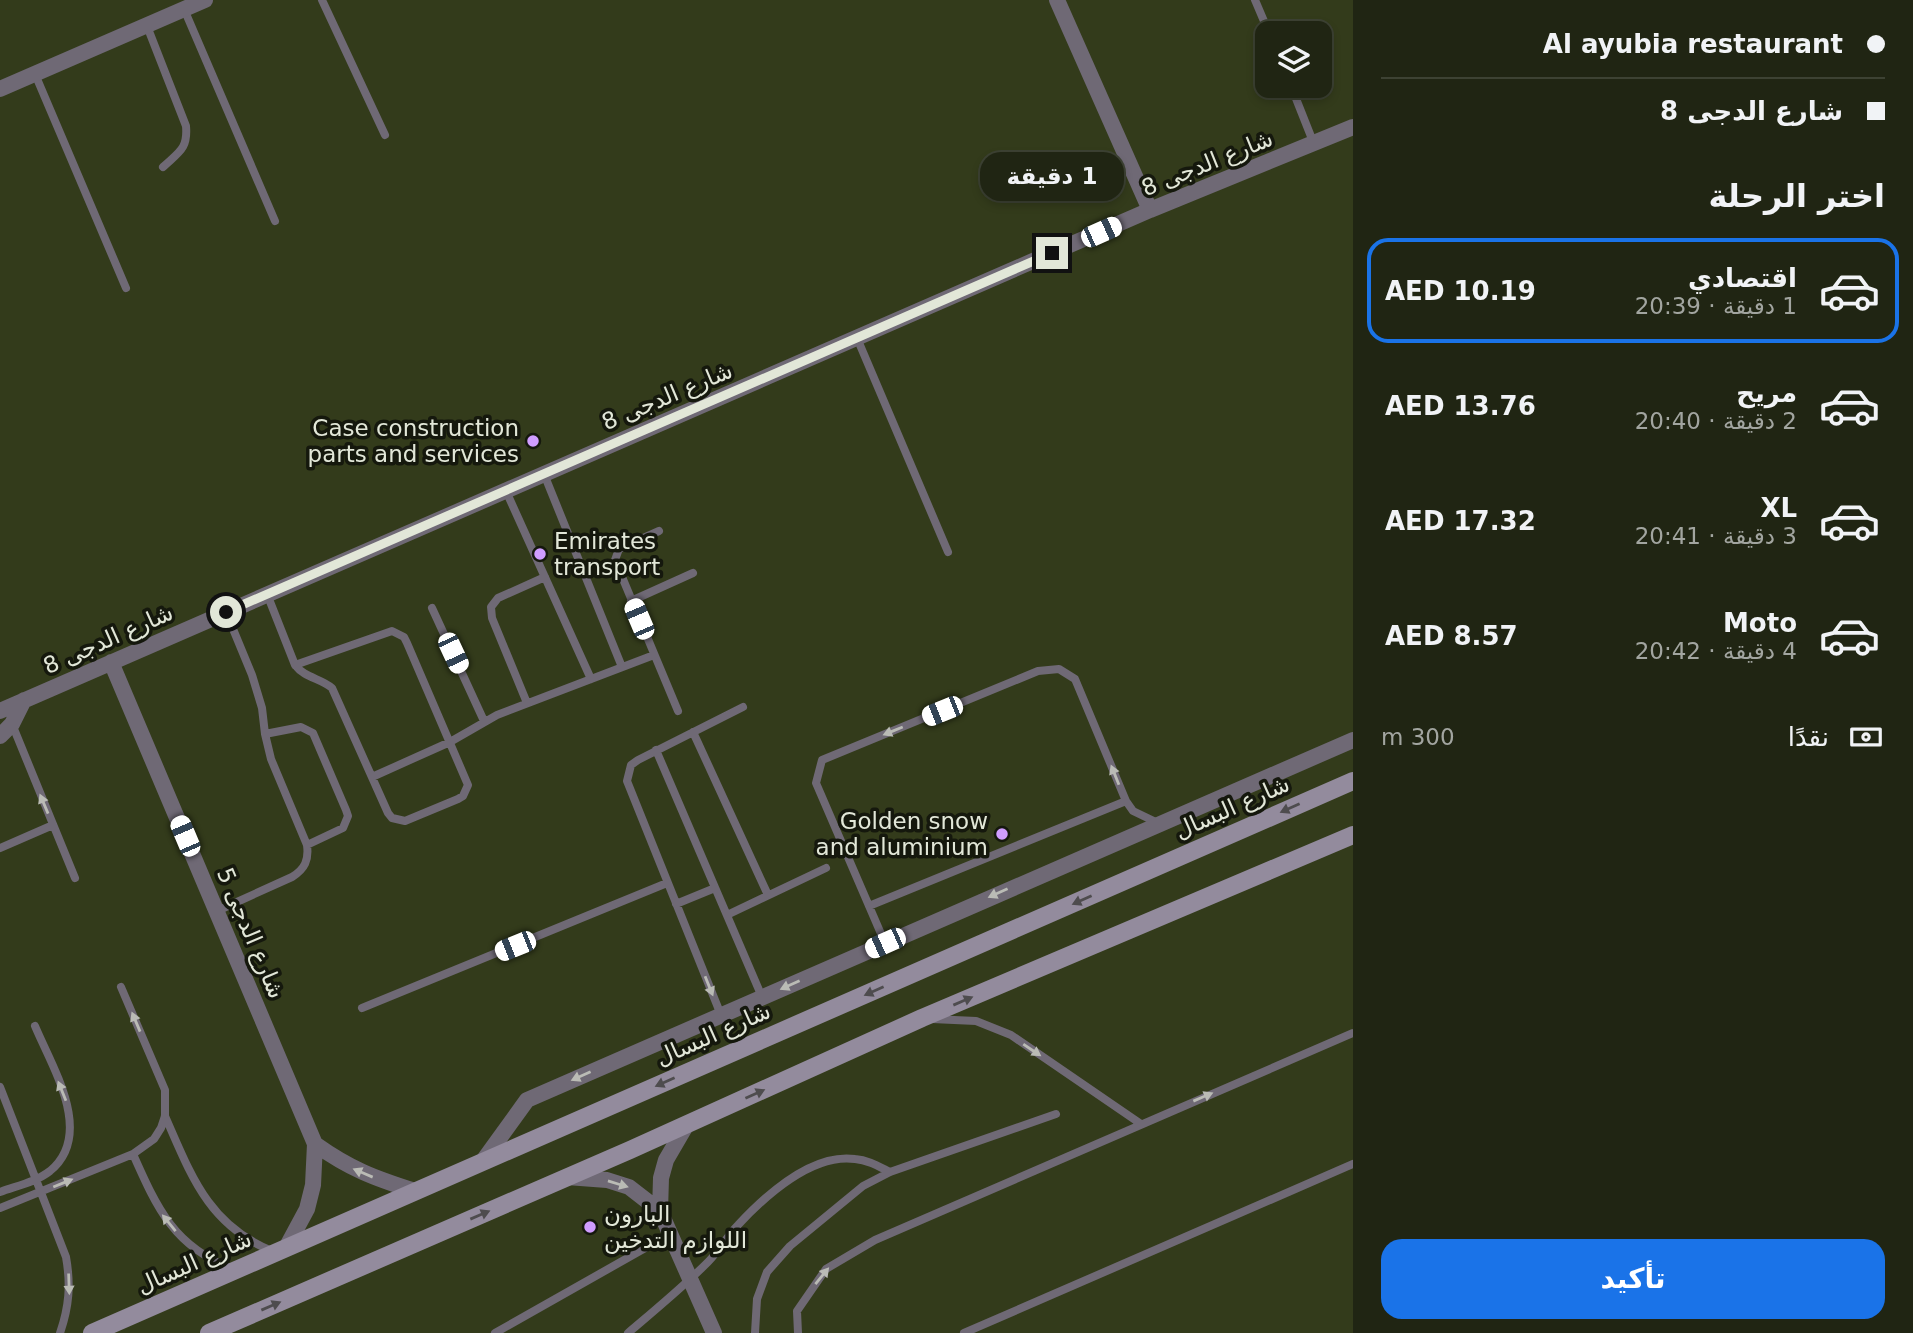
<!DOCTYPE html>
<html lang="ar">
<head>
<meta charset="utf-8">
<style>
	:root { --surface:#202513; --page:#282d1c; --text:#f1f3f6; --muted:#a2a5a0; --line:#3d4233; --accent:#1a73e8 }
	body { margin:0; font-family:"DejaVu Sans","Noto Naskh Arabic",sans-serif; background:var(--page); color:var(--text); direction:rtl; height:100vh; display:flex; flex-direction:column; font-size:26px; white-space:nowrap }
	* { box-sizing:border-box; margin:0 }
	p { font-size:23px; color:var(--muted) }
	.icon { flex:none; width:38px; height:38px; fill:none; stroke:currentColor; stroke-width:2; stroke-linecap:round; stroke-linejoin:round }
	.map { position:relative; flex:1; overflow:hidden; direction:ltr }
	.drawer { display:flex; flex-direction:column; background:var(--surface); width:560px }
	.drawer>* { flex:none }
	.top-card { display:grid; align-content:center; height:154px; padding:0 28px; background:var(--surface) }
	.fabs { position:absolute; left:1255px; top:21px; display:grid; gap:14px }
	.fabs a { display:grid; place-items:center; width:77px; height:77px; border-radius:14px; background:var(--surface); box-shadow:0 4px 10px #0003,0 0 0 2px var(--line); font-size:35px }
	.end { position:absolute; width:32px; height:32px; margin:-16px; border:9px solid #e2e7d8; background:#111; box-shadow:0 0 0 4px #111 }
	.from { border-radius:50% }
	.bubble { position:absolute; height:49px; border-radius:21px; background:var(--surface); box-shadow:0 4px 10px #0003,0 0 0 2px var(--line); font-size:23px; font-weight:700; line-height:49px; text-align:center; direction:rtl }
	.car { position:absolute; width:21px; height:42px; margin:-21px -10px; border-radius:9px; box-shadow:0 0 5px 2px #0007; background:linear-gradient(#fff 24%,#345 0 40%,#fff 0 76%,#345 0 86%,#fff 0) }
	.top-card b { display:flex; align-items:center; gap:24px; height:66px; font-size:26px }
	.top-card b+b { border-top:2px solid var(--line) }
	.top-card i { width:18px; height:18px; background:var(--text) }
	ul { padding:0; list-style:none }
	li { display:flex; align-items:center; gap:21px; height:105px; margin:0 14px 10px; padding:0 14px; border:4px solid transparent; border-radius:21px }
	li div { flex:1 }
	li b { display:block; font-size:26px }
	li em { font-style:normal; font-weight:700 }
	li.selected { border-color:var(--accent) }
	li>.icon { width:63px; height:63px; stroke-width:1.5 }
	h2 { padding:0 28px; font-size:32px; line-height:84px }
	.pay { display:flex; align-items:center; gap:18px; height:77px; padding:0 28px; font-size:26px }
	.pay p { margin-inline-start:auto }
	.primary-button { display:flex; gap:14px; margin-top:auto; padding:14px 28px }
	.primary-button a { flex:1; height:80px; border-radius:21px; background:var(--accent); color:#fff; font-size:28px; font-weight:700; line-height:80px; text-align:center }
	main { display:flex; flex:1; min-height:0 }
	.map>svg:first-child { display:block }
	.built { fill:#333b1b; fill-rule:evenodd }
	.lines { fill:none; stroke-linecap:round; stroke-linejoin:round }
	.lane { stroke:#6f6975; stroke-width:8 }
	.street { stroke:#6f6975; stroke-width:16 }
	.secondary { stroke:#938b9d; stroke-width:18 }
	.oneway { fill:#babbb5 }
	.oneway2 { fill:#4e4c4e }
	.route { stroke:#e2e7d8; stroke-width:9 }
	.poi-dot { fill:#d09dff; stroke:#15180d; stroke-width:2.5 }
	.labels { text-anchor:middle; stroke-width:7; stroke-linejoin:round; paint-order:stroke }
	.street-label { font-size:23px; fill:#e2e7d8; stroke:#15180d }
	.poi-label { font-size:23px; fill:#e2e7d8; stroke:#15180d; text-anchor:end }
</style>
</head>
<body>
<main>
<section class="drawer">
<div class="top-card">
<b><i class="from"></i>Al ayubia restaurant</b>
<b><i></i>شارع الدجى 8</b>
</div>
<h2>اختر الرحلة</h2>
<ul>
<li class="selected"><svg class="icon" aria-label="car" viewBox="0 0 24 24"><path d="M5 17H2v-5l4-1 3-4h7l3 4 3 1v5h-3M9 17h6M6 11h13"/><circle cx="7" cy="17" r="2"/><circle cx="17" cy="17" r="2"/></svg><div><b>اقتصادي</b><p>1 دقيقة · 20:39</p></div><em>AED 10.19</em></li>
<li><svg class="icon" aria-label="car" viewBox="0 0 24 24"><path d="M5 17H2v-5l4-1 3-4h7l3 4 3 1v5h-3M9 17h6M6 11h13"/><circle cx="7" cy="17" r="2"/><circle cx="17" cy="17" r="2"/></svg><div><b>مريح</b><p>2 دقيقة · 20:40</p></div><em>AED 13.76</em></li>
<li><svg class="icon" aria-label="car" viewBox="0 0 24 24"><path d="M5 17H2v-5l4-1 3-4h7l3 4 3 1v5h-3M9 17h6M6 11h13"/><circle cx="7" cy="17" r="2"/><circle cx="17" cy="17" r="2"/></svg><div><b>XL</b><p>3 دقيقة · 20:41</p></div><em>AED 17.32</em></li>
<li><svg class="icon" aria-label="car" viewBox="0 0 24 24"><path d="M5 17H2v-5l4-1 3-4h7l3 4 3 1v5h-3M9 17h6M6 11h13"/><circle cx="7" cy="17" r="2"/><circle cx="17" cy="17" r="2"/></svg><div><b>Moto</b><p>4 دقيقة · 20:42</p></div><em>AED 8.57</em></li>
</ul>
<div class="pay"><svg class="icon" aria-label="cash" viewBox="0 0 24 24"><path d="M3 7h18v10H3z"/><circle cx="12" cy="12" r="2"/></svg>نقدًا<p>300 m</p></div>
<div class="primary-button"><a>تأكيد</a></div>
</section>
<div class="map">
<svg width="1353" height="1333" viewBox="0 0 1353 1333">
	<rect width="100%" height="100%" fill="#2b3119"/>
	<path class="built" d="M0,0H1353V1333H0ZM1267,33H1320V86H1267Z"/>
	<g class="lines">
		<path class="lane" d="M322,0L385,135
			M1255,0L1269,33
			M184,9L275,221
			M147,26L186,126C188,149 179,152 163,167
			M35,74L126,288
			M1291,86L1314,144
			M857,338L948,552
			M544,474L622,667
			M506,491L591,679
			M659,531L619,549L615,560L678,711
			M267,594L295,665
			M631,601L693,573
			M432,608L484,721
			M392,631L404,637L407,643L468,785L463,796L458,799L405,821L392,818L388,813L332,688C320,678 305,678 295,665Z
			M527,703L492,618L491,607L498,598L545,577
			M12,724L75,878
			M693,732L768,895
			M265,734L301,727L313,733L346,810L348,816L343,828L307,845
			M656,750L762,997
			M372,777L450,742L497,715L654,655
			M0,848L53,825
			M676,904L715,888
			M869,906L1126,801
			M217,911L292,877C305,869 309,860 307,845L271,759L265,734L262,708L252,675L226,612
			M727,915L826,868
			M885,943L816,783L822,760L1038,671L1059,669L1075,679L1126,801L1133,811L1158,823
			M362,1008L667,883
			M721,1015L627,781L631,765L638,760L743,707
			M932,1019L976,1021L1011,1035L1141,1124
			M0,1087L66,1257C71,1285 69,1307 60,1333
			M165,1116C191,1175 208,1225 272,1251
			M133,1154C157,1208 174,1247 233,1269
			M0,1192C16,1186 36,1182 50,1171C95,1134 52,1067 35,1026
			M0,1208L133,1154L154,1139L161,1128L165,1116V1090L121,987
			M495,1333L670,1234
			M628,1333C655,1310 683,1287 708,1262C719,1251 727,1236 738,1225C765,1196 812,1153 855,1159C868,1160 878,1166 890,1172
			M755,1333L757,1299L767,1272L790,1246L863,1186L890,1172L1056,1114
			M798,1333L797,1311L826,1269L875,1240L1353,1033
			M964,1333L1353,1164"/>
		<path class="street" d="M1057,0L1150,210
			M0,89L205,0
			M111,662L315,1144L313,1185L307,1209L286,1248
			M0,711L1150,210L1353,127
			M0,736L12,724L24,700
			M687,1124L666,1160L661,1178L660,1211L714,1333
			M315,1144C350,1169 374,1178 415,1191
			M483,1161L527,1100L1353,740
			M567,1177L607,1180L629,1187L660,1211"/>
		<path class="secondary" d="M92,1333L1353,781
			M209,1333L630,1150L922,1018L1353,835"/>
	</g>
	<defs><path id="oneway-solid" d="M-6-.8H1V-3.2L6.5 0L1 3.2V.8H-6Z" transform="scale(1.75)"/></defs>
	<g class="oneway">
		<use href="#oneway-solid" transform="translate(893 731) rotate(158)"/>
		<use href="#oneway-solid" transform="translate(1115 775) rotate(-112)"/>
		<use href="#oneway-solid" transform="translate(44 804) rotate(-113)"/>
		<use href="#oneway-solid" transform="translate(998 893) rotate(156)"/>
		<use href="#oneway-solid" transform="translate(790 985) rotate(156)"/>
		<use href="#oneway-solid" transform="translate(709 986) rotate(68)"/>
		<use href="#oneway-solid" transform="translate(136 1022) rotate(-113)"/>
		<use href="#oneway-solid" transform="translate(1032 1050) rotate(34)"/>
		<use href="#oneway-solid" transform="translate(581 1076) rotate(156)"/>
		<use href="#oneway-solid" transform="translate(62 1091) rotate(-112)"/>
		<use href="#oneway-solid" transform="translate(1203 1097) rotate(-23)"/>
		<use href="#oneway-solid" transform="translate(363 1173) rotate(-157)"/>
		<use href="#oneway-solid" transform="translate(63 1183) rotate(-22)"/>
		<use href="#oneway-solid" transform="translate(618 1184) rotate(17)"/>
		<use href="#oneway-solid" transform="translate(169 1223) rotate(-129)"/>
		<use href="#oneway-solid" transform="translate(822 1276) rotate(-51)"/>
		<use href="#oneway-solid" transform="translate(69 1284) rotate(88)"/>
	</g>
	<g class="oneway2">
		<use href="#oneway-solid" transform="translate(1290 808) rotate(156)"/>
		<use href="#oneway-solid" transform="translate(1082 900) rotate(156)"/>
		<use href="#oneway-solid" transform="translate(874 991) rotate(156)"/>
		<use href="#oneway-solid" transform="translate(963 1001) rotate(-23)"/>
		<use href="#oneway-solid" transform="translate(665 1082) rotate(156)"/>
		<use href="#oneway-solid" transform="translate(755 1094) rotate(-24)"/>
		<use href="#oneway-solid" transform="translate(480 1215) rotate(-23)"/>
		<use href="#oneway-solid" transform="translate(271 1306) rotate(-23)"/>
	</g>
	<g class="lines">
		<path class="route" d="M226,612L1052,253"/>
	</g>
	<g class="poi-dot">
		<circle cx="533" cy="441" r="7"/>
		<circle cx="540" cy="554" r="7"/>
		<circle cx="1002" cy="834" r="7"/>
		<circle cx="590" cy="1227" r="7"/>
	</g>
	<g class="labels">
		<g class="street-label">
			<text transform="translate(1207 163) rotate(-22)" y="8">شارع الدجى 8</text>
			<text transform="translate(667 396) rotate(-23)" y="8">شارع الدجى 8</text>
			<text transform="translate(108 639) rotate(-24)" y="8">شارع الدجى 8</text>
			<text transform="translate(1232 807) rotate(-24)" y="8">شارع البسال</text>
			<text transform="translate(251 933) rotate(67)" y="8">شارع الدجى 5</text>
			<text transform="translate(713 1034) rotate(-24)" y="8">شارع البسال</text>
			<text transform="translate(194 1262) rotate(-24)" y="8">شارع البسال</text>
		</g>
		<g class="poi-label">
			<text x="519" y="436">Case construction<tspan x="519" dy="26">parts and services</tspan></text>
			<text x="554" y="549" text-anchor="start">Emirates<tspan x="554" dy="26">transport</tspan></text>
			<text x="988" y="829">Golden snow<tspan x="988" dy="26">and aluminium</tspan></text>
			<text x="604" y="1222" text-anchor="start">البارون<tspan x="604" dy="26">اللوازم التدخين</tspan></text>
		</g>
	</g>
</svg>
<div class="fabs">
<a><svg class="icon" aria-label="layers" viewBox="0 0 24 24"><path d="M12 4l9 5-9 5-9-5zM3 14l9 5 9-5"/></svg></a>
</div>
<i class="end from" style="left:226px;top:612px"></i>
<i class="end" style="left:1052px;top:253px"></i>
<div class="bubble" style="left:980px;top:152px;width:144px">1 دقيقة</div>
<i class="car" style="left:1101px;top:232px;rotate:66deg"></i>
<i class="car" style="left:639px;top:619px;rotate:337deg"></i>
<i class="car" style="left:453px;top:653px;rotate:155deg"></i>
<i class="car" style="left:942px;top:711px;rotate:248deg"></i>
<i class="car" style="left:185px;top:836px;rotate:337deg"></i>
<i class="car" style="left:885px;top:943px;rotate:246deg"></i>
<i class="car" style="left:515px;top:946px;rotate:248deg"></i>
</div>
</main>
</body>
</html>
